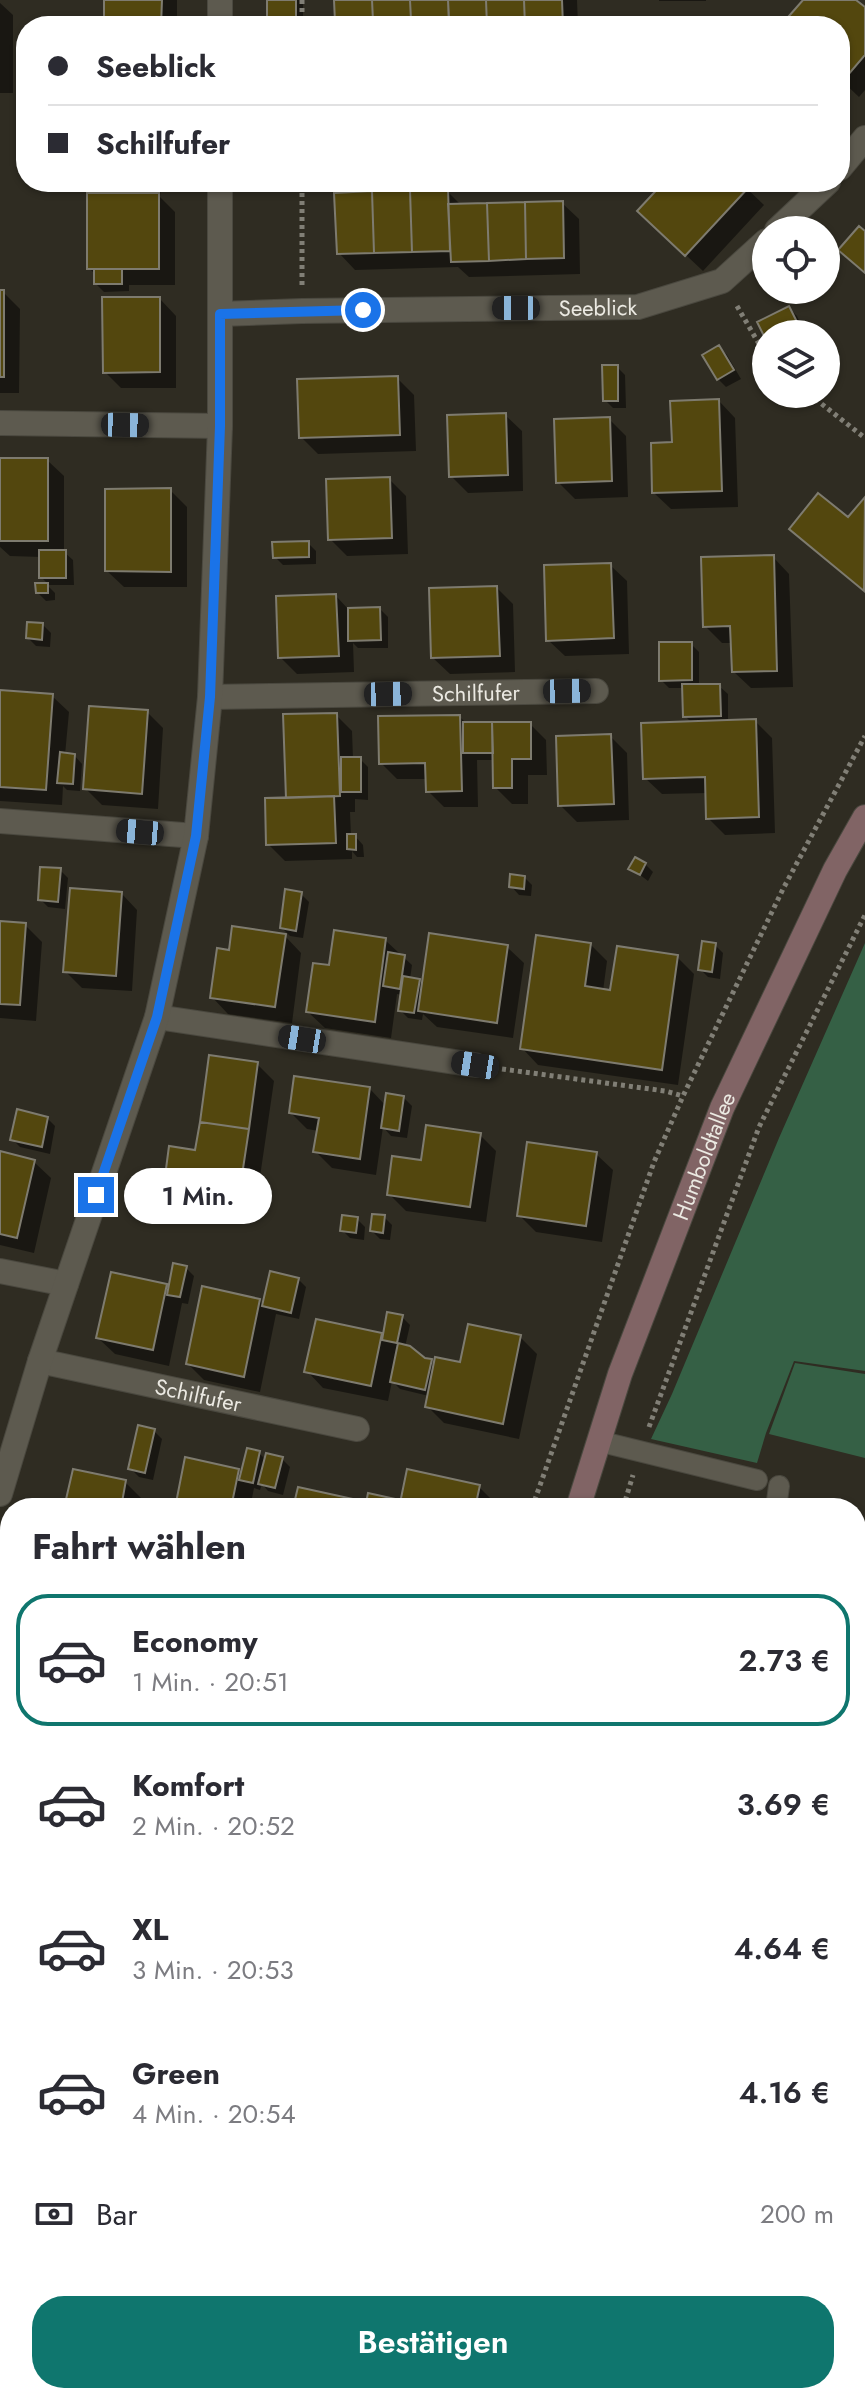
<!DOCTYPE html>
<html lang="de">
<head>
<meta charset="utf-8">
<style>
	:root { --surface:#fff; --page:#f2f2f3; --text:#2b2b33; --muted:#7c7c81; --line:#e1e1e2; --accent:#0f766e }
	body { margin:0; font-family:Jost,sans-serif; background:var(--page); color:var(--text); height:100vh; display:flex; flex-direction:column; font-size:30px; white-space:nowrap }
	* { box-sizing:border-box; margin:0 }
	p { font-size:26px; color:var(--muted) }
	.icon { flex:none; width:44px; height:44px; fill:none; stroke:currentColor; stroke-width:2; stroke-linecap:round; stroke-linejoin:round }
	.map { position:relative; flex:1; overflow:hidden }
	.side { position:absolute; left:0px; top:1498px; width:866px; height:906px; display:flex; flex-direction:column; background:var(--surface); border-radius:32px 32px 0 0; box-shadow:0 2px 6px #0004 }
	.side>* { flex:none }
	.hud { position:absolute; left:16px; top:16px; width:834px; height:176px; border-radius:32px; box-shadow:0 2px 6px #0004; display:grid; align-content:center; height:176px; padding:0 32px; background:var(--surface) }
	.fabs { position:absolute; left:752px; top:216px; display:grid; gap:16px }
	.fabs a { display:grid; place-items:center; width:88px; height:88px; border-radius:50%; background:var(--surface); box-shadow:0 2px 6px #0004; font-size:40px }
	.end { position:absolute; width:36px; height:36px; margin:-18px; border:10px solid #1a73e8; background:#fff; box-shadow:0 0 0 4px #fff }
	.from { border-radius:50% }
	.bubble { position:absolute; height:56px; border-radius:28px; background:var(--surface); box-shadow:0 2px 6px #0004; font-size:26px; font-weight:600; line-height:56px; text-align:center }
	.car { position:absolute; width:24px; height:48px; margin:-24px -12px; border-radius:10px; box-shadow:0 0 6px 2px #0007; background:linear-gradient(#222 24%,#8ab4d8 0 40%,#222 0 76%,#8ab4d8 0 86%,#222 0) }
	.hud b { display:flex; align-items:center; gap:28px; height:76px; font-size:30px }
	.hud b+b { border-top:2px solid var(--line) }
	.hud i { width:20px; height:20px; background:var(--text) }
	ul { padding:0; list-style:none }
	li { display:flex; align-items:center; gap:24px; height:132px; margin:0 16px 12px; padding:0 16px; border:4px solid transparent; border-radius:32px }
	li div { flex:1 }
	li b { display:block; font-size:30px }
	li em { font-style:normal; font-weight:600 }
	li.current { border-color:var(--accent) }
	li>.icon { width:72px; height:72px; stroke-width:1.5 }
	h2 { padding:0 32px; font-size:36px; line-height:96px }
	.pay { display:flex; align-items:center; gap:20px; height:88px; padding:0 32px; font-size:30px }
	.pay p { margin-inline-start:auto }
	.button { display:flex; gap:16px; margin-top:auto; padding:16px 32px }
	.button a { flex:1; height:92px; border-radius:32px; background:var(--accent); color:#fff; font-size:32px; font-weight:600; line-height:92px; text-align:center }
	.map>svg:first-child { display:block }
	.green { fill:#356045 }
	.shadow { fill:#0007 }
	.building { fill:#53470e; stroke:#7e7b6f; stroke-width:2 }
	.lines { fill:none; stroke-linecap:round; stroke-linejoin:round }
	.lane-casing { stroke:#4a483f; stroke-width:22 }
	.street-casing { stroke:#4a483f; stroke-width:26 }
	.secondary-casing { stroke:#4a483f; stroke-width:26 }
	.path { stroke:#817f76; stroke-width:5; stroke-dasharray:4 4; stroke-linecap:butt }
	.lane { stroke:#5d5a4f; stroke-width:20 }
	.street { stroke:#5d5a4f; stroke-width:24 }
	.secondary { stroke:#816465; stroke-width:24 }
	.route { stroke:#1a73e8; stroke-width:10 }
	.labels { text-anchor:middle; stroke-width:8; stroke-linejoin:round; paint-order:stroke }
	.street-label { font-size:22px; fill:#ebe9e2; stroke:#2f2c22 }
</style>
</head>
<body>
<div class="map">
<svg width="865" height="2403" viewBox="0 0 865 2403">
	<rect width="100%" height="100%" fill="#2f2c22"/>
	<path class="green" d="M865,943V1371L794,1361L766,1433L757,1463L651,1439L672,1394L779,1138Z
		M795,1363L865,1374V1458L769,1434Z
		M0,2222L10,2224V2394H407V2403H0Z
		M484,2394H739L649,2403H483Z"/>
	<path class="shadow" d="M106,0H177V26H89L106,20Z
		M269,0H303V26H269Z
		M336,0H577L578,26H342L337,21Z
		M659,0H706V1H659Z
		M806,0H854L865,10V90L859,97L840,79V26H802Z
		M0,3L13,15V93H0Z
		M104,182H157L161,186L160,197L175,212V285H129V291L104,292L96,284V275L89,268L117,195L118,183Z
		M666,182H740L764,205L703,271L656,227Z
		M447,191L462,206L562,203L579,219L580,274L469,277L458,267L355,270L339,253Z
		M0,292H3L20,309L19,393H0Z
		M160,299L176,316V388H121L105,372Z
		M789,308L797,316L805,334H766V336L759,323Z
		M719,347L727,355L741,379L726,387L718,379Z
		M617,367L625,375L626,408H613L605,400Z
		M397,378L414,395L416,451L318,454L301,437Z
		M719,401L735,418L738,507L671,509L654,493L674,444Z
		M505,415L522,431L523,491L468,493L451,476Z
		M609,419L626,436L628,497L575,499L558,482Z
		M0,460H47L64,476V552L73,560L74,585H47L55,593V600L46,601L38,593V585H49L41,577V557L10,556L0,547Z
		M389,479L406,496L408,554L347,556L330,539Z
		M170,490L187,507V587H124L107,571Z
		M865,500V592L808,545L791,529L848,520Z
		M308,543L316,551V564L283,565L275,557Z
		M773,557L789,574L793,687L751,688L734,672L733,643H722L705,626Z
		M610,565L627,581L629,654L565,656L548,640Z
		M497,588L513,604L515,672L450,674L433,658Z
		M336,596L349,610L380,609L388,617V648H358L353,643L354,672L297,674L280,657Z
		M43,625L51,633L50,647L36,646L28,638Z
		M691,644L699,652V686H719L728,694V722L755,721L772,738L775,833L725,835L708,818V793L662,794L645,778L692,723L685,716L684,688H669L661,680Z
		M0,692L52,696L69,712L65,755H74L82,764L80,791L67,790L63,786L62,805L0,801Z
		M147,712L163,728L158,809L102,805L85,788Z
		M336,715L352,731L353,759H360L368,767V800L355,799V812H350L351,836H355L363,845L364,857H357L352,851V859L285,861L268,844L288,800Z
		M460,717L467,724H530L546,740L547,775H528V804H512L495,787V760H477L478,807H444L428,791L427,779H397L381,763Z
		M610,736L627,753L629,820L577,822L560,805Z
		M645,864L653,872L648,881L631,868Z
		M60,870L68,878L65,909L48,907L40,899Z
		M524,877L532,885L531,896L519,895L511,886Z
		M121,893L137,910L132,991L82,988L65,971Z
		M301,894L309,902L303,938L290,936L282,928Z
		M0,923L25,925L42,942L36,1021L0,1018Z
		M285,936L301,953L292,1023L228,1014L212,997L231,952Z
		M385,940L412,965L410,979L419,981L424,985L507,947L524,963L513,1038L437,1027L423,1014L422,1020L408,1018L400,1010L402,995L397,994L391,1038L325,1028L308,1012L331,967Z
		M591,945L607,961L603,991L612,992L677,957L694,974L678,1085L538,1065L522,1048Z
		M715,945L723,953L720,979L708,977L700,969Z
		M257,1064L274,1081L255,1211L183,1200L166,1184L197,1152Z
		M370,1089L386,1106L404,1098L412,1106L407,1138L391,1136L383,1127L376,1175L332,1168L316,1152L319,1131L307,1129L291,1113Z
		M47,1118L55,1126L50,1154L20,1147L12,1139Z
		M480,1135L496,1151L486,1222L406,1211L389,1194L423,1162Z
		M0,1154L34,1162L51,1178L34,1253L0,1245Z
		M596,1154L613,1170L602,1242L536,1232L519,1215Z
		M384,1217L392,1225L390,1240L380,1239L372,1231Z
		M357,1219L365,1227L364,1240L350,1238L342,1230Z
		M186,1268L194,1276L188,1304L182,1303L169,1366L115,1354L98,1338L166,1286L170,1289Z
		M298,1279L306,1287L299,1319L276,1314L260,1392L204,1380L188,1364L259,1300L264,1305Z
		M402,1317L410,1325L405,1347L435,1366L462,1364L520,1337L537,1354L519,1439L444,1423L427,1406L429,1396L400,1389L392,1381L388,1401L323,1388L307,1371L381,1335L384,1338Z
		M154,1431L162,1439L153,1480L139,1477L131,1469Z
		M259,1453L266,1460L282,1459L290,1467L283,1495L268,1491L262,1484L260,1490L254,1488L250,1508H177L238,1471L242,1475Z
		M125,1482L142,1499L140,1508H66Z
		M479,1487L496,1504L495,1508H367L399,1502L402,1505Z
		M10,1912V2123L0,2121V1958Z
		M865,1918V2254L856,2245V1919Z"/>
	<path class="building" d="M104,0H162L161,26H87V18H104Z
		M267,0H296V26H267Z
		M334,0H372L373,21L335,22Z
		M372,0H410L411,20L373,21Z
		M410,0H448L449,18L411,20Z
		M448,0H486L487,26H449Z
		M486,0H524L525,26H487Z
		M524,0H562L563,26H525Z
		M803,0H856L865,7V55L842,82L840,80V26H800L789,16Z
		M116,182H153V193H115Z
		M664,182H743L749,187L685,256L637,211Z
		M448,189L450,251L412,252L410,190Z
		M410,190L412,252L374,253L372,191Z
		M372,191L374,253L337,254L334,193Z
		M87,193H159V269H87Z
		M563,201L564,258L526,259L525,202Z
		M525,202L526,259L489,261L487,203Z
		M487,203L489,261L451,262L448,204Z
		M859,226L865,231V273L838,250Z
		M94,269H122V284H94Z
		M0,290H4V377H0Z
		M102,297H160V372L103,373Z
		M789,306L803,334H766V340L757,322Z
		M719,345L734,370L717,380L702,355Z
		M602,365H618V401H603Z
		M398,376L400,435L299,438L297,379Z
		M719,399L722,491L652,493L651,443L672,442L670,401Z
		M506,413L508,475L449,477L447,415Z
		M610,417L612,481L556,483L554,419Z
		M0,458H48V541H0Z
		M390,477L392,538L328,540L326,479Z
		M171,488V572L105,571V489Z
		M818,493L848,517L865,497L864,591L789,529Z
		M309,541V557L273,558L272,542Z
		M39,550H66V578H39Z
		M774,555L777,671L732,672L730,626L703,627L701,557Z
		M611,563L614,638L546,641L544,565Z
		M35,583H48V593H36Z
		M497,586L500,656L431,658L429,588Z
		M336,594L339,656L278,658L276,596Z
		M380,607L381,640L348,641V608Z
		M27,622L43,623L42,640L26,638Z
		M659,642H692V680L659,681Z
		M682,684H720L721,716L683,717Z
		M0,690L53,694L46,790L0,787Z
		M89,706L148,710L142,794L83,789Z
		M337,713L340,796L286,798L283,714Z
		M460,715L462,791L426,792L425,763L379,764L378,716Z
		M756,719L759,817L706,819L705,777L643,779L641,723Z
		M463,722H492L493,753H463Z
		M492,722H531V759H512V788H493Z
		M611,734L614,804L558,806L556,736Z
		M60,752L75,754L73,784L57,783Z
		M341,757H361V792H341Z
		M334,796L336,843L266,845L265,798Z
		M347,834H356V850L347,849Z
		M635,857L646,863L640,875L628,869Z
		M40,867L61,868L58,902L38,900Z
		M510,874L525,876L524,889L509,887Z
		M70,888L122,892L116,976L63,972Z
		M285,889L302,892L296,931L280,928Z
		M0,921L26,923L20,1005L0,1004Z
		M232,926L286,934L275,1007L210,998L217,948L229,950Z
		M334,930L386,938L375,1022L306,1012L313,963L329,965Z
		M429,933L508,945L497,1023L418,1011Z
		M536,935L591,943L585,986L610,990L617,946L678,955L662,1070L520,1049Z
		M702,941L716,943L712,972L698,970Z
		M388,952L405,955L400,989L383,986Z
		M403,976L420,979L414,1013L398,1011Z
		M209,1055L258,1062L249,1129L200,1122Z
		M294,1076L370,1087L360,1159L313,1152L319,1118L289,1113Z
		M386,1093L404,1096L399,1131L381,1128Z
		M17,1109L48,1117L42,1147L10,1140Z
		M200,1122L249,1129L239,1195L164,1184L169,1146L195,1150Z
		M426,1125L481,1133L470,1207L387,1195L392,1156L421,1160Z
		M527,1142L597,1152L586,1226L517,1216Z
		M0,1151L35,1160L17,1238L0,1234Z
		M372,1214L385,1215L383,1233L370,1231Z
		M342,1215L358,1217L356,1233L340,1231Z
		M173,1263L187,1266L180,1297L167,1295Z
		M270,1271L299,1278L291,1313L262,1306Z
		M111,1272L167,1284L153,1350L96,1338Z
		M202,1286L260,1299L244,1377L186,1364Z
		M387,1312L403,1315L397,1343L382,1340Z
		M316,1319L382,1333L371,1386L304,1372Z
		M468,1324L521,1335L503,1424L425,1407L435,1357L460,1362Z
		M398,1343L410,1346L425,1358L432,1359L425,1390L390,1382Z
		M138,1425L155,1429L145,1473L128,1469Z
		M247,1448L260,1451L253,1483L239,1480Z
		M266,1453L283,1457L275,1488L258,1484Z
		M185,1457L239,1469L231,1508H175Z
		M73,1469L126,1480L121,1508H64Z
		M407,1469L480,1485L475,1508H399Z
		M298,1487L353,1499L351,1508H293Z
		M368,1493L400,1500L399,1508H365Z
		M10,1901V1933L4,1932Z
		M865,1916V2226H856V1917Z
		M4,1932L10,1933V1970L0,1968V1948Z
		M0,1968L10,1970V2007L0,2004Z
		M0,2004L10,2007V2041L0,2039Z
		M0,2039L10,2041V2076L0,2074Z
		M0,2074L10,2076V2111L0,2109Z"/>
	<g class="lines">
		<g class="lane-casing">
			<path id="lane" d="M598,1441L757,1480
				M776,1508L779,1486"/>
		</g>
		<g class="street-casing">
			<g id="street">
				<path d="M220,26V0"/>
				<path d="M840,168L865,138"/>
				<path d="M777,230L828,182"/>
				<path id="s1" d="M220,314L302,311L638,307L722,281L766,241"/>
				<path d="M0,423L220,426"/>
				<path id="s2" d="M210,697L596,691"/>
				<path d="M0,821L196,836"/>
				<path d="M157,1017L475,1065"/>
				<path d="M0,1271L66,1284"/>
				<path id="s3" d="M40,1361L357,1429"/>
				<path d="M0,1494L40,1361L157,1017L196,836L210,697L220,426V182"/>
				<path d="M0,1757L10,1759"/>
			</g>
		</g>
		<g class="secondary-casing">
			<g id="secondary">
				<path id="s4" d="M578,1508L620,1374L722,1108L835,870L865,817"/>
				<path d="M405,2403L406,2394"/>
			</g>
		</g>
		<path class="path" d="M302,0V26
			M302,285V182
			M737,306L766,356
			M809,394L865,438
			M502,1069L665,1091L683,1096
			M649,1427L759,1127L865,915
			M532,1508L654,1162L683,1096L783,889L865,736
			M623,1508L633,1475
			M0,1723L10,1725
			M0,1806L10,1808
			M0,2293L10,2294
			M765,2394L777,2403
			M362,2403L363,2394
			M454,2403V2394"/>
		<use href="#lane" class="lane"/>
		<use href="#street" class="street"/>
		<use href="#secondary" class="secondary"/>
	</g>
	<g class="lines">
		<path class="route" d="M96,1195L157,1017L196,836L210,697L220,426V314L363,310"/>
	</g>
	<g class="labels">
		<g class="street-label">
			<text dy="8" stroke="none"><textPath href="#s1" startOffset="378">Seeblick</textPath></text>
			<text dy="8" stroke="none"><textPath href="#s2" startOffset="266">Schilfufer</textPath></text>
			<text dy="8" stroke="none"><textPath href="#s4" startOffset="374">Humboldtallee</textPath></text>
			<text dy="8" stroke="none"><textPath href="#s3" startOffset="162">Schilfufer</textPath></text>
		</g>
	</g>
</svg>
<div class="fabs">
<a><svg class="icon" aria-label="locate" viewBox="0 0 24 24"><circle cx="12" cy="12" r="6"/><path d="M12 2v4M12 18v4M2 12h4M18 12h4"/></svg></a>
<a><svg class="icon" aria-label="layers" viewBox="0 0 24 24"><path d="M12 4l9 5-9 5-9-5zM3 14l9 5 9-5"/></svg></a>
</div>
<i class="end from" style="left:363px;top:310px"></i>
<i class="end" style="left:96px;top:1195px"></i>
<div class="bubble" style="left:124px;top:1168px;width:148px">1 Min.</div>
<i class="car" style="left:516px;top:308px;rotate:270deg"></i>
<i class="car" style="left:125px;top:425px;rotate:91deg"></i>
<i class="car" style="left:567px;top:691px;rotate:89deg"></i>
<i class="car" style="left:388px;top:694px;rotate:89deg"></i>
<i class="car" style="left:140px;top:832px;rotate:275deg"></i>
<i class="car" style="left:302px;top:1039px;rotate:279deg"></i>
<i class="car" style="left:475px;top:1065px;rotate:279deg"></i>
<div class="hud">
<b><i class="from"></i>Seeblick</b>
<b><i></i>Schilfufer</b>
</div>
<section class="side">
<h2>Fahrt wählen</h2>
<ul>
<li class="current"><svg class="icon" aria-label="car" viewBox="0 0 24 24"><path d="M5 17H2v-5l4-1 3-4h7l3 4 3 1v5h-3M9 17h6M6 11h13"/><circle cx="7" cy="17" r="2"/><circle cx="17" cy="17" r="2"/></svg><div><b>Economy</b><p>1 Min. · 20:51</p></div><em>2.73 €</em></li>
<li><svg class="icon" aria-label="car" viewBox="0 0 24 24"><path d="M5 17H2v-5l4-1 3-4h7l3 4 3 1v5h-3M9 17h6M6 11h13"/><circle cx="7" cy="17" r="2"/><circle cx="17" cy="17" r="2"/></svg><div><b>Komfort</b><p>2 Min. · 20:52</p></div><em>3.69 €</em></li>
<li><svg class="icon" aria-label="car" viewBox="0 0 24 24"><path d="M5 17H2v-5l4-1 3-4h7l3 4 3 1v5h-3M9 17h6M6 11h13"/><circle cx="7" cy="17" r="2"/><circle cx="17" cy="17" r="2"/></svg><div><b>XL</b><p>3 Min. · 20:53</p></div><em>4.64 €</em></li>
<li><svg class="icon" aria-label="car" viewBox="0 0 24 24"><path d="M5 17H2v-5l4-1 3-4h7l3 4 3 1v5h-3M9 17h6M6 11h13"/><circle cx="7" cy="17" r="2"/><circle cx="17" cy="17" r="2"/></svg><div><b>Green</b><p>4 Min. · 20:54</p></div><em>4.16 €</em></li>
</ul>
<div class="pay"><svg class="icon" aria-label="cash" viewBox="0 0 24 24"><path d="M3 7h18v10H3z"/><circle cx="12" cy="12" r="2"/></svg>Bar<p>200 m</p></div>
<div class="button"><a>Bestätigen</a></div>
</section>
</div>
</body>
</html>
